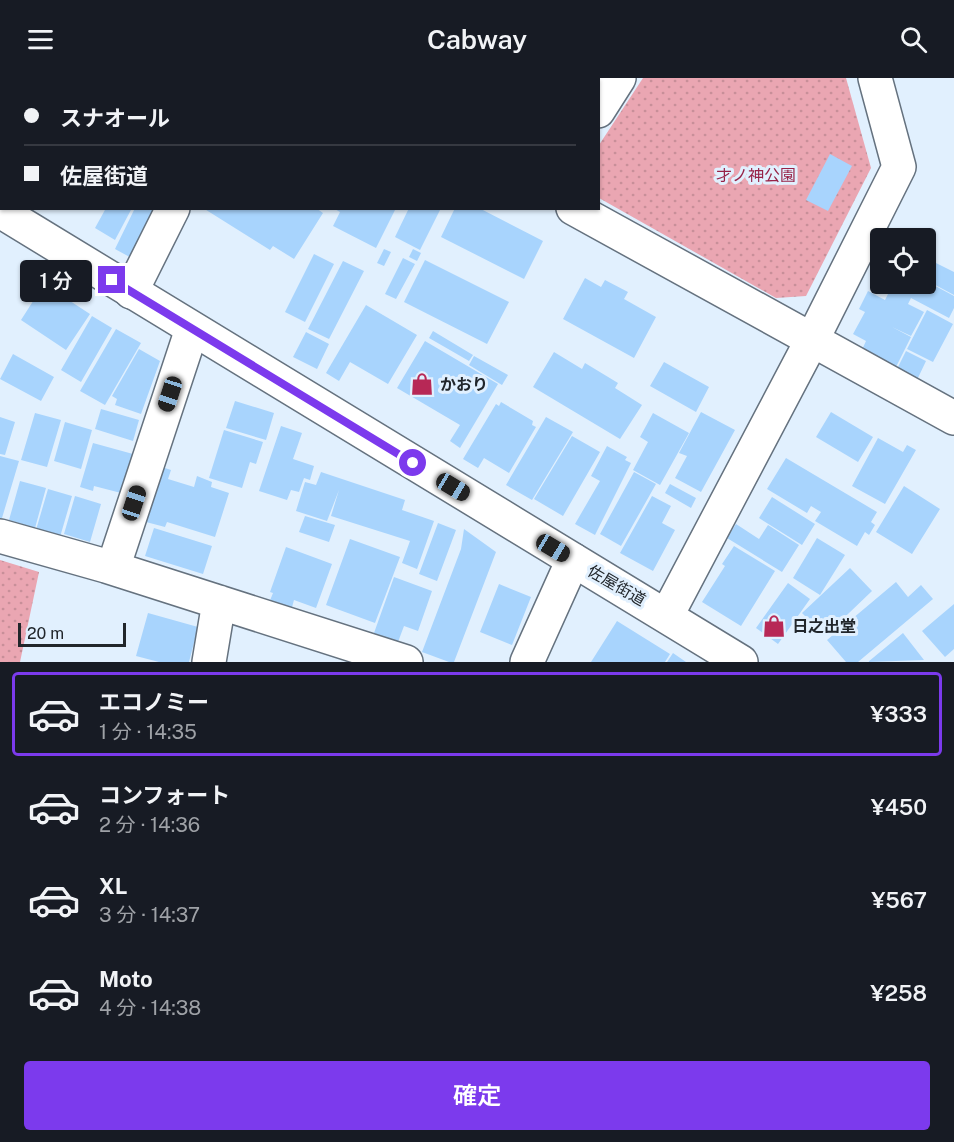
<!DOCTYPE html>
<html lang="ja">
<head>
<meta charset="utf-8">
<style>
	:root { --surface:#171b24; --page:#20242c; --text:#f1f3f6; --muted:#9ea1a6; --line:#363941; --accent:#7c3aed }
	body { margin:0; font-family:"Public Sans","Noto Sans JP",sans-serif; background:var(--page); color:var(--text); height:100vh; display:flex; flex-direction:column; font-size:22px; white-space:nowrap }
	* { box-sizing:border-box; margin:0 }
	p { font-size:20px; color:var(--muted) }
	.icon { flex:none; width:33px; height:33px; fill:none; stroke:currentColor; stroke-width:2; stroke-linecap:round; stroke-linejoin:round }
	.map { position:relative; height:584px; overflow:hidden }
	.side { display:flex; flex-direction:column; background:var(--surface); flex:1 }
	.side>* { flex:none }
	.hud { position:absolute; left:0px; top:0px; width:600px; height:132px; box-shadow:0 2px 4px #0004; display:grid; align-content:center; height:132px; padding:0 24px; background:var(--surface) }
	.tools { position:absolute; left:870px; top:150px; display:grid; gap:12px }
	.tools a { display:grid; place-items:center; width:66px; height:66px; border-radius:6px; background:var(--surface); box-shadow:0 2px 4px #0004; font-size:30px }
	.scale { position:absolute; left:18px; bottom:15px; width:108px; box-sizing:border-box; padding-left:6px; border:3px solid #21262b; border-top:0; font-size:16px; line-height:21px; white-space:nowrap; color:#21262b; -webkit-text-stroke:4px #e1f0fe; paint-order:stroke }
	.end { position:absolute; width:27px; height:27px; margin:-14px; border:8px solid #7c3aed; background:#fff; box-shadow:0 0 0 3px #fff }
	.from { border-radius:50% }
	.bubble { position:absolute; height:42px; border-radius:6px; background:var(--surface); box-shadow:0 2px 4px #0004; font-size:20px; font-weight:600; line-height:42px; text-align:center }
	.car { position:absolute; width:18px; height:36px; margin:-18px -9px; border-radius:8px; box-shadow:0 0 4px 2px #0007; background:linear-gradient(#222 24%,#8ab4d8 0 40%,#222 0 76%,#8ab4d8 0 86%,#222 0) }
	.hud b { display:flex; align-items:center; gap:21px; height:57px; font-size:22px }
	.hud b+b { border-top:2px solid var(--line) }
	.hud i { width:15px; height:15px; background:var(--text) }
	ul { padding:10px 0 0; list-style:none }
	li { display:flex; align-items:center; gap:18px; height:84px; margin:0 12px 9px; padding:0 12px; border:3px solid transparent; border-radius:6px }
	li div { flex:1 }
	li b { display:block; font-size:22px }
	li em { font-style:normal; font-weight:600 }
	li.on { border-color:var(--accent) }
	li>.icon { width:54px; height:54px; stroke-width:1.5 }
	.cta { display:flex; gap:12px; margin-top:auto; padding:12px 24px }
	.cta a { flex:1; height:69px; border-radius:6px; background:var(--accent); color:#fff; font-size:24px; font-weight:600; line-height:69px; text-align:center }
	header { display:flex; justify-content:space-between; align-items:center; height:78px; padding:0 24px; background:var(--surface); font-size:27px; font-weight:600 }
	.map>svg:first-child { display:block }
	.green { fill:url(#green-dots) }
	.building { fill:#a8d4fd }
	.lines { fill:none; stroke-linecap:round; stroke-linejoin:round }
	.minor-casing { stroke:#65727f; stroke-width:36 }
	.tertiary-casing { stroke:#65727f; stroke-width:36 }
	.minor { stroke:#fff; stroke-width:33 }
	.tertiary { stroke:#fff; stroke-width:33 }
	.route { stroke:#7c3aed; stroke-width:8 }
	.labels { text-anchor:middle; stroke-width:6; stroke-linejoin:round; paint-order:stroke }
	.park-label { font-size:16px; fill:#972247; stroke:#e1f0fe }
	.poi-label { font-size:16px; font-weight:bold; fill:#21262b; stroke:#e1f0fe; text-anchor:start }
	.street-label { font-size:16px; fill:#21262b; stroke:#e1f0fe }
</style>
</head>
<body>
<header><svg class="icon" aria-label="menu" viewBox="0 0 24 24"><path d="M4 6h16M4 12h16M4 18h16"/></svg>Cabway<svg class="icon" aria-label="search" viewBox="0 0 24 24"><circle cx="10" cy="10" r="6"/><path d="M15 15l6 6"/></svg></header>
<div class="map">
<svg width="954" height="584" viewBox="0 0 954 584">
	<defs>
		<pattern id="green-dots" width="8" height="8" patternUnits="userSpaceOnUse" patternTransform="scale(1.5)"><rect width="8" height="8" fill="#eaa6b2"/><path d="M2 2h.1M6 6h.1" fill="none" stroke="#c88f99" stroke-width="1.8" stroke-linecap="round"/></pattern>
	</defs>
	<rect width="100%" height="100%" fill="#e1f0fe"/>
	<path class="green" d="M643,0H846L871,90L806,218L776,220L599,120V67Z
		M0,482L39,494L20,584H0Z"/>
	<path class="building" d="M830,76L852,88L828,133L806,122Z
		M106,130H132L115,162L95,150Z
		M135,130H164L137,183L115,171Z
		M203,130H316L323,135L294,181L273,168L270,172Z
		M333,130H396L376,170L333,148L340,134Z
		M409,130H441L420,172L395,159Z
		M455,130H479L543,163L524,201L441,159Z
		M384,171L391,174L384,188L377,185Z
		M413,171L421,175L417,183L409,179Z
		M314,176L334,186L305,244L285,234Z
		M403,180L415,186L396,221L385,216Z
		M926,180L954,194V217L926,202Z
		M425,182L509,224L487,266L404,224Z
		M343,183L364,193L329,261L308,251Z
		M585,200L601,209L605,202L628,214L624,221L656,239L634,280L563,241Z
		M926,203L954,218V230L949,240L911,220L908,226L924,234L911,258L892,249L911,259L895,291L861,274L866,263L853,256L865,234L859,231L868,213L885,222L891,210L882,206H926Z
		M44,206L90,236L66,272L21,242Z
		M366,227L417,257L388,306L350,284L339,303L326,295Z
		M927,232L953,246L933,284L907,271Z
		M92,238L112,250L81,304L61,292Z
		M116,251L141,265L105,327L80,313Z
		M433,253L473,277L469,283L429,260Z
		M306,254L329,266L317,291L293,279Z
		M425,263L498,306L460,370L450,363L460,347L397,310Z
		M139,271L160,283L141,336L115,327L117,321L112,318Z
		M906,273L926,283L917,302L897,291Z
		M554,274L582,291L585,285L618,305L615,310L642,327L620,361L533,309Z
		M13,276L54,299L41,323L0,301Z
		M474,278L508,297L502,307L469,287Z
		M664,284L709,309L696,334L650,308Z
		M235,323L274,335L266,362L226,350Z
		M501,324L533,343L532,347L536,349L509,395L484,380L478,390L463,381L496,326L499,328Z
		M101,331L139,342L133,363L95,351Z
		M701,334L735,352L701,414L675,400L687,378L679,375Z
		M831,334L873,359L858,384L816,359Z
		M35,335L61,342L47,389L21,382Z
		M653,335L689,355L660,407L633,392L648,364L640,359Z
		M0,339L15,344L5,377L0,376Z
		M546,339L573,354L532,422L506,407Z
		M65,344L92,352L81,391L54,383Z
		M281,348L302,355L293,381L314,388L310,402L304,400L299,414L291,412L287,422L259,413Z
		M224,352L263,364L256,386L250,384L242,410L209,400Z
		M572,358L600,374L563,438L534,421Z
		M878,360L903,374L907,367L916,372L885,426L852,408Z
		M93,365L133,376L121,415L94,408L93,413L80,409Z
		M607,368L627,379L625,382L631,385L595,457L575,446L600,403L591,398Z
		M0,378L19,383L2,440H0Z
		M786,380L877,434L871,444L875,447L869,457L865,454L857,468L815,443L821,434L811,428L807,435L767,411Z
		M162,389L171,392L168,401L194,409L197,398L212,404L211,409L229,415L215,459L167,444L165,449L146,444Z
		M321,394L405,422L402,432L434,443L417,491L402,485L410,463L331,438L339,412L327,443L296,433L305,404L316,407Z
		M634,394L656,406L621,468L600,456Z
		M20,403L46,410L35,450L9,442Z
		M670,406L696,420L691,430L665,415Z
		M904,408L940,431L912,476L876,454Z
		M48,411L72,418L60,459L36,452Z
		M75,418L101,426L90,464L64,456Z
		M652,418L671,428L662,445L675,452L653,493L620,475Z
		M772,419L815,446L802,467L759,440Z
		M305,438L335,447L329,464L299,454Z
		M438,445L456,452L437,503L419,496Z
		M736,446L759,461L768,447L799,467L782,494L727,460Z
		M154,450L212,468L203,496L145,478Z
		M464,451L496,474L454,584H449L422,574L461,471Z
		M817,460L845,477L820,517L793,500Z
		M350,461L400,479L375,545L326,527Z
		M734,468L775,493L741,548L702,524L725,488L722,486Z
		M286,469L332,486L316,530L294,522L291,533L269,525L273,515L270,514Z
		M850,490L872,513L825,558L802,535Z
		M394,499L432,513L418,553L404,548L398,564L374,555Z
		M896,504L908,519L921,507L933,521L858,584H846L827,562Z
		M788,505L810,521L778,566L756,550Z
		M499,506L531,519L512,567L480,554Z
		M954,526V571L945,579L922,553Z
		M148,535L198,549L189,584H159L136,578Z
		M617,543L670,576L665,584H591Z
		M903,555L924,582L868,584Z
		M673,575L686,584H667Z"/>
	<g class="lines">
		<g class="minor-casing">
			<path id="minor" d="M378,0L380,2
				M239,2V0
				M598,33L619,0
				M573,130L954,340
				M131,214L173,130
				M0,458L106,488L406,584
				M113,490L192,251
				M667,537L812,262L899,89L875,0
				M209,584L219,524
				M527,584L573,482"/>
		</g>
		<g class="tertiary-casing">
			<path id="tertiary" d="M0,133L741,584"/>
		</g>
		<use href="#minor" class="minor"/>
		<use href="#tertiary" class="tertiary"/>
	</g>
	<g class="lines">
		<path class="route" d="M112,202L413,385"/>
	</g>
	<defs>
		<g id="shop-bare" transform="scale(1.8)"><path d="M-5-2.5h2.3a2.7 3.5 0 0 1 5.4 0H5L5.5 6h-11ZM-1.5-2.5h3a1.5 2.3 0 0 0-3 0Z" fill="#b72856" stroke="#e1f0fe" stroke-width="2.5" paint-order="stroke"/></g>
	</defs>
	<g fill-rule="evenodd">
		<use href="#shop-bare" x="422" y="306"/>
		<use href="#shop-bare" x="774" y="548"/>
	</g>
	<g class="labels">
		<g class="park-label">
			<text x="756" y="103">才ノ神公園</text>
		</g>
		<g class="poi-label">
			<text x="440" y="312">かおり</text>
			<text x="792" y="554">日之出堂</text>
		</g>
		<g class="street-label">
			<text transform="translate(617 507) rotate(30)" y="6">佐屋街道</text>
		</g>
	</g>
</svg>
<div class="tools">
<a><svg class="icon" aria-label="locate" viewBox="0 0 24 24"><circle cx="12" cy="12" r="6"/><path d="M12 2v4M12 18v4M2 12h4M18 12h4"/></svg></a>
</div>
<div class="scale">20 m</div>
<i class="end from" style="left:413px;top:385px"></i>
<i class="end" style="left:112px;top:202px"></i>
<div class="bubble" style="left:20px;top:182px;width:72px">1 分</div>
<i class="car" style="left:170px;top:316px;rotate:198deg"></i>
<i class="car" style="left:453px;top:409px;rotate:121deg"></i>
<i class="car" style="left:134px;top:425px;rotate:18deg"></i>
<i class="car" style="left:553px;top:470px;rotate:121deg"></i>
<div class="hud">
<b><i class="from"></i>スナオール</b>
<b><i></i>佐屋街道</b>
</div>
</div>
<section class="side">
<ul>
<li class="on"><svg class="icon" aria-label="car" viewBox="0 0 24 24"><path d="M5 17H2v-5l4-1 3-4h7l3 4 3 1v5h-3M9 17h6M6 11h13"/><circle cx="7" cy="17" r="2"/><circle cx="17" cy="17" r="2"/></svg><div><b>エコノミー</b><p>1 分 · 14:35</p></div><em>¥333</em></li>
<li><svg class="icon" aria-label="car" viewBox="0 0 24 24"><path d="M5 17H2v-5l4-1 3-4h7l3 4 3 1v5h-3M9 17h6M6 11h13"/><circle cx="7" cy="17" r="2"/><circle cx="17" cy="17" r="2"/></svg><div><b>コンフォート</b><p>2 分 · 14:36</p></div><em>¥450</em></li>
<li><svg class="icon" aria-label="car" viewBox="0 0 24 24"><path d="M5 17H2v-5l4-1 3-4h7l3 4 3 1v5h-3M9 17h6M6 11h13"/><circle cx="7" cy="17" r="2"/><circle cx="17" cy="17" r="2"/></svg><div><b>XL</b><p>3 分 · 14:37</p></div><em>¥567</em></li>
<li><svg class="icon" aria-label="car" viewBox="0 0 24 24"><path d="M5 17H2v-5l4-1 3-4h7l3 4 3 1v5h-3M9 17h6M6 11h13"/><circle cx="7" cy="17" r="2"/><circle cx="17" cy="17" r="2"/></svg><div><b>Moto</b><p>4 分 · 14:38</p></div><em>¥258</em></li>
</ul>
<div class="cta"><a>確定</a></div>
</section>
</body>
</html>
